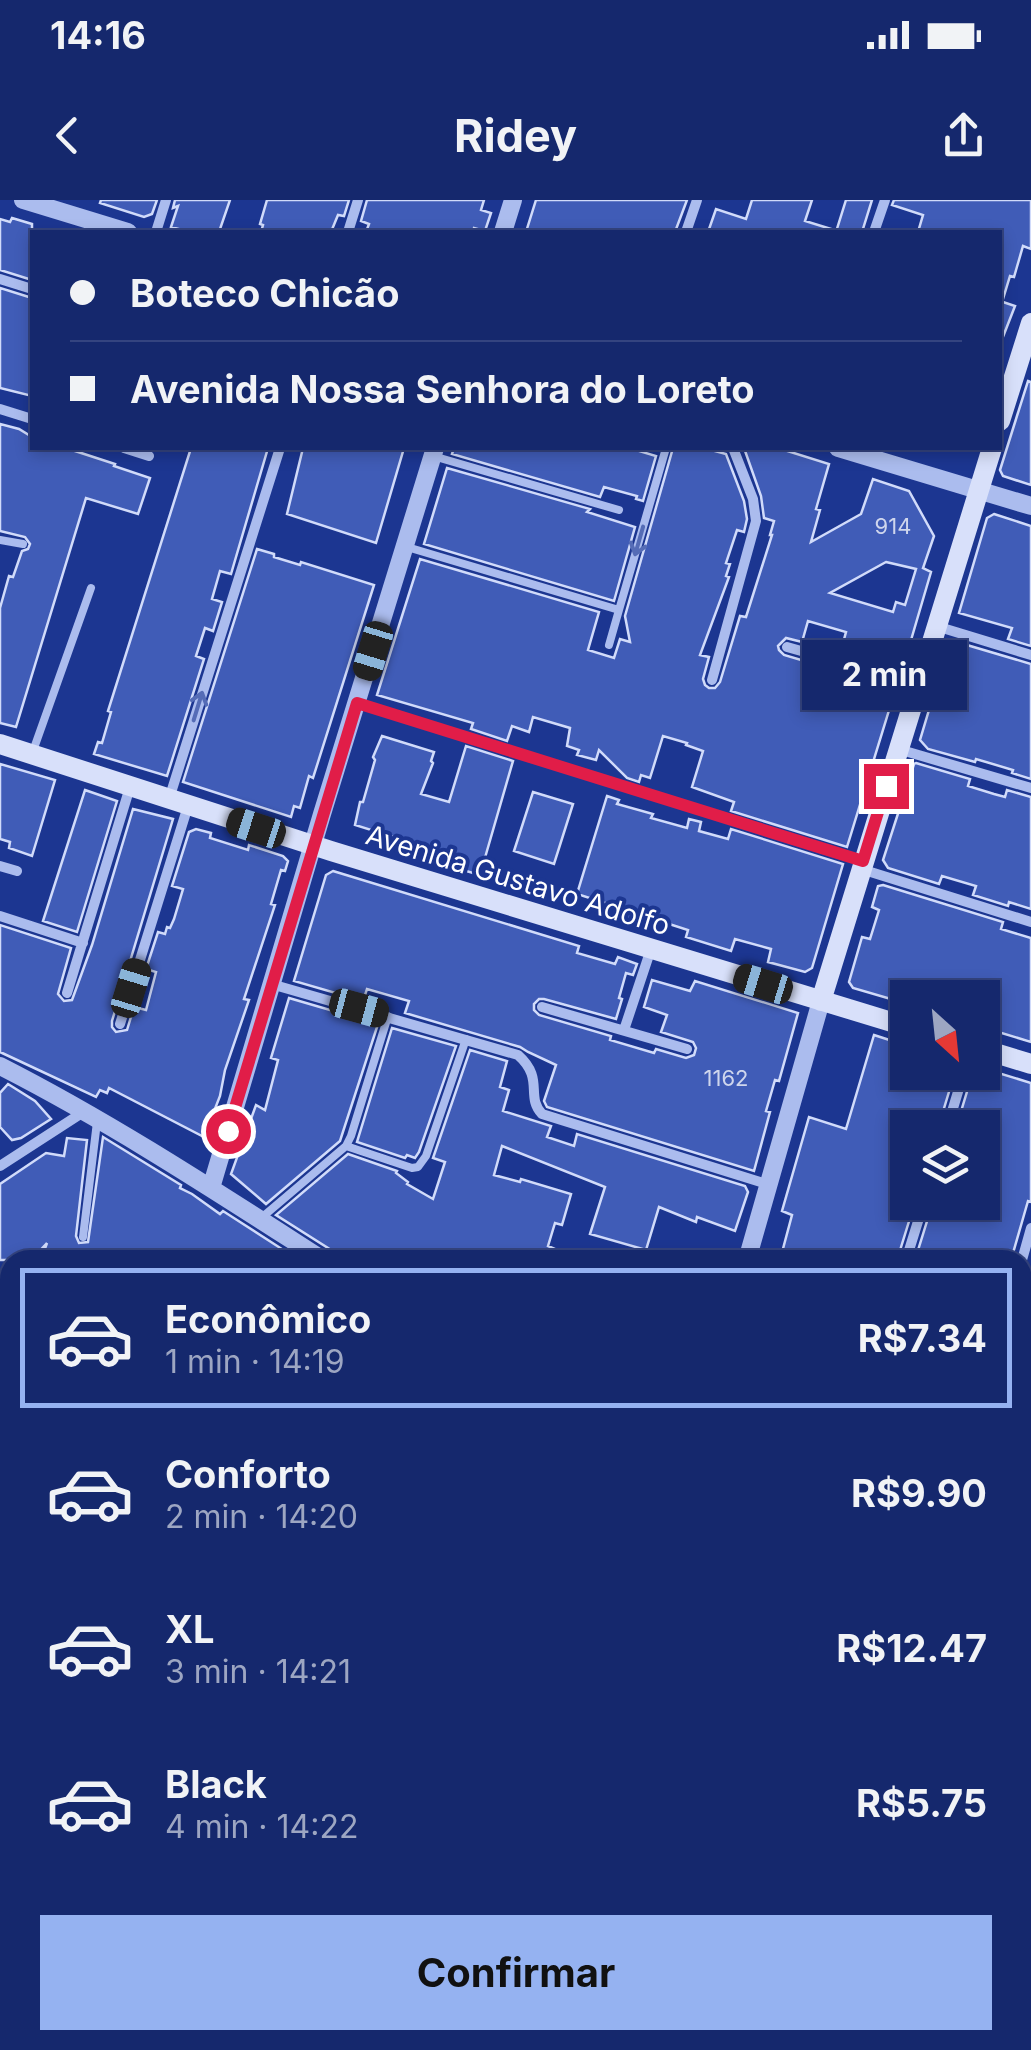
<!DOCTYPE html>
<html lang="pt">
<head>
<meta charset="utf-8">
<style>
	:root { --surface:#15286d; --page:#1e3072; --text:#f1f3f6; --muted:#9da6c2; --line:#344480; --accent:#95b2f1 }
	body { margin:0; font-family:Inter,sans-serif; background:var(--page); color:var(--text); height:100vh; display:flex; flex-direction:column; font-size:38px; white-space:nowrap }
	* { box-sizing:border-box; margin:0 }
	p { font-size:32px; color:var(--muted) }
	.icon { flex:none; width:55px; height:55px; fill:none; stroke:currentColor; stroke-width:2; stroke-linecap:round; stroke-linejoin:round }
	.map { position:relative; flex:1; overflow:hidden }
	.side { position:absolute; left:0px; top:1050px; width:1032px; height:800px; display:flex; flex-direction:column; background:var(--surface); border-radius:30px 30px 0 0; box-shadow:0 5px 15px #0003,0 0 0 2px var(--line) }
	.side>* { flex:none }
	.banner { position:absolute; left:30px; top:30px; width:972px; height:220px; border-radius:0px; box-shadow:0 5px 15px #0003,0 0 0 2px var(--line); display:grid; align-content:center; height:220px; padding:0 40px; background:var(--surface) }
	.needle { width:65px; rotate:153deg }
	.fabs { position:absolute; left:890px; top:780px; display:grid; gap:20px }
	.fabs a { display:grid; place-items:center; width:110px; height:110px; border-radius:0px; background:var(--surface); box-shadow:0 5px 15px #0003,0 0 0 2px var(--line); font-size:50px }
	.end { position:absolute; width:45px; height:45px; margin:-22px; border:12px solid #e11d48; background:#fff; box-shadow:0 0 0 5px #fff }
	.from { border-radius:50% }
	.bubble { position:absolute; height:70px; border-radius:0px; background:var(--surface); box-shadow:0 5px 15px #0003,0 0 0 2px var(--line); font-size:32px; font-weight:700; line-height:70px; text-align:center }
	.car { position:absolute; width:30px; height:60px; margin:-30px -15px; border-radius:12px; box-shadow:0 0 8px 2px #0007; background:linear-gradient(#222 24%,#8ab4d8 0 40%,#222 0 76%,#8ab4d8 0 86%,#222 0) }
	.banner b { display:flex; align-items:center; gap:35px; height:95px; font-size:38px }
	.banner b+b { border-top:2px solid var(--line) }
	.banner i { width:25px; height:25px; background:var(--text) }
	ul { padding:18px 0 0; list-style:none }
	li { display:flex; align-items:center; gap:30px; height:140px; margin:0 20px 15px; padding:0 20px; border:5px solid transparent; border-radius:0px }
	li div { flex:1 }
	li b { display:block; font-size:38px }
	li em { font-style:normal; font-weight:700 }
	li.active { border-color:var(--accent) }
	li>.icon { width:90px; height:90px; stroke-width:1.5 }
	.primary-button { display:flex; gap:20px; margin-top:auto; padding:20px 40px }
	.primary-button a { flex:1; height:115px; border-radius:0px; background:var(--accent); color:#111; font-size:40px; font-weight:700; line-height:115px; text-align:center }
	.status { display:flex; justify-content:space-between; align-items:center; height:70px; padding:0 50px; background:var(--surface); direction:ltr }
	.status svg { height:28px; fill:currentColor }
	header { display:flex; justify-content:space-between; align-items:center; height:130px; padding:0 40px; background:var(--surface); font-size:45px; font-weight:700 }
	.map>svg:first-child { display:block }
	.building { fill:#405cb7; stroke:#d1dbfa; stroke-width:2.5; fill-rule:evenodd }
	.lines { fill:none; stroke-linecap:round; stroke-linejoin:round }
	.path { stroke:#abbcee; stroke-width:2.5; stroke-dasharray:5 8; stroke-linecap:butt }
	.service { stroke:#abbcee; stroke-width:8 }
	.minor { stroke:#abbcee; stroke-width:10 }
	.tertiary { stroke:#abbcee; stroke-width:18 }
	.secondary { stroke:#d8e0fa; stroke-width:20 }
	.oneway { stroke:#556cb6 }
	.route { stroke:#e11d48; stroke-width:12 }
	.labels { text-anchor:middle; stroke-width:8; stroke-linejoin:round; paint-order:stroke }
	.number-label { font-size:22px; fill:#cfd6ed }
	.street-label { font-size:28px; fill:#fff; stroke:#1c3691 }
</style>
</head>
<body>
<div class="status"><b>14:16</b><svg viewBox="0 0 49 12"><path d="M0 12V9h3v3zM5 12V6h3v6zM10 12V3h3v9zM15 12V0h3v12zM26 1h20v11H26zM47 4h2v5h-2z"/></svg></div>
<header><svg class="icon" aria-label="back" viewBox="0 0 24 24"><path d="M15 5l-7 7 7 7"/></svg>Ridey<svg class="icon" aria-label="share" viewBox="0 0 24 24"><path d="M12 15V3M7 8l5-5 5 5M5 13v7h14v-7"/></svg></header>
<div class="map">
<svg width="1031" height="1850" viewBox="0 0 1031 1850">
	<rect width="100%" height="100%" fill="#1c3691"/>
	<path class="building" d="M101,0H157L152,14L144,17L100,3Z
		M175,0H230L219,32H190L171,27L178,6L173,8Z
		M267,0H349L344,16L338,15L331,32H261L263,25L260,24Z
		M367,0H484L481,10L491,13L485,31L474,28L473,32H366L369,24L361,21Z
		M536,0H687L675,32H526Z
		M752,0H812L805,21L831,29V32H708L716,9L746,19Z
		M846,0H872L862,32H836Z
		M894,0H1031V49L1023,46L1014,77L1010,76L1003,99L1000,98V32H918L923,15L892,5Z
		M12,18L32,24V80L0,70V19L10,22Z
		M0,88L32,98V196L0,188Z
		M1000,101L1015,106L1001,142H1000Z
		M1028,181L1031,182V285L1003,276L1000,270Z
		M0,224L19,229L32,237V248H72V250L115,264L114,266L150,278L138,314L86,298L16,527L0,523V408L9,376L13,377L22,351L28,349L30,344L25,337L0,331Z
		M191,248H268L231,374L220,371L212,399L222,402L213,431L205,428L196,456L204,459L167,576L94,554L98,542L102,543L111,512L108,511Z
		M303,248H404L376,343L287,314Z
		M454,248H640L639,251L656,256L643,301L636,299L637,296L604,287L600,297L452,254Z
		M673,248H704L726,254L744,301L747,319L744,332L737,330L726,363L730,364L726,376L729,377L700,455L709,457L703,479L705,485L709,488H715L720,482L740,416L746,417L772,335H770L774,321L764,318L761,296L744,248H778L829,264L816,309L820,310L811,342L861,314L873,279L909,291L934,336L923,368L931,372L904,464L896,469L858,458L859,456L852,454L854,446L843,443L846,432L808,421L802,442L786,438L778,446L779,450L784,455L828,468L827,473L851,480L853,475L891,485L894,494L847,647L731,611L734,602L692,587L703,551L686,545L687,543L663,536L650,578L641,575L639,582L627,578L599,550L596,560L577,555L579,550L567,546L570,528L533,517L529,532L512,526L507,541L471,529L473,523L377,495L420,359L599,412L588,450L614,458L620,439L630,442L625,416ZM886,362L916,369L905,405L896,402L893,412L830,393Z
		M447,268L590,309L587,312L635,327L614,401L424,344Z
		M994,314L1031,326V446L1008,439L1012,428L959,413L987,318Z
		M257,349L274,354V357L300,365L301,362L374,385L313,578L309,576L300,608L294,606L291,617L183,582Z
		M950,440L1031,464V579L1012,573L1013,570L976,559L975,562L928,549L920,540Z
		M382,536L434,552L431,561L433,563L421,594L449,602L466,546L513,561L480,675L445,665L448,654L355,625L360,602H363L375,560L373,557Z
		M916,563L970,579L968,586L994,594L1005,597L1007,590L1031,597V709L1009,702L1008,706L973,695L976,686L942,676L939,684L888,668L883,660L914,564Z
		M0,564L55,580L32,656L9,648L10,642L0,639Z
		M85,590L117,601L77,732L43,721Z
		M533,592L573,604L554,664L514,651Z
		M607,596L619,600L617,604L653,614L651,618L687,628L689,619L701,622L699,631L728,639L731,629L843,664L812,768L805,772L768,762L771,749L735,739L731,751L686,737L688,730L663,722L647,718L645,725L621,717L624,709L577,694Z
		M133,609L173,619L112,821V827L116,832L127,830L134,807L146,810L156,772L146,769L158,732L165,734L167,727L170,728L174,719L183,689L172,686L189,632L196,629L211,633L210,638L248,650L249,645L283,656L288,661L285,671L281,670L271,704L275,705L244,799L249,800L225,870L220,896L204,937L109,888L107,893L100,890L96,897L0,852V725L71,748L58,794L64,801L72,800L92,745Z
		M333,671L579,746L577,753L615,764L618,757L637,764L633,775L626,773L619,798L622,799L616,819L544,799H539L534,804V810L539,815L611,836L610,840L654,853L656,849L686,858L694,855L696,848L693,842L661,832L667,815L644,807L652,780L690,791L695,781L798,813L779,881L775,880L766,911L770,912L754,971L547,907L544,901L556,865L528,852L520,847L405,813L409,801L367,789L363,801L294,781L326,675Z
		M883,685L1003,722L1001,729L1031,738V842L982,827V798H908V804L853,788L849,782L862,737L870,739L879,710L872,707L878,686Z
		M289,798L378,824L340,941L266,1004L231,974L256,905L265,910L278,860L271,858Z
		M392,828L456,846L419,952L415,958L407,955L405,958L357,942Z
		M874,835L908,846V872H955L938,928H908V1002H915L897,1060H780L792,1015L782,1011L809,917L846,929Z
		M470,850L507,861L500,887L509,890L503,911L551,926L547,937L574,946L577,934L745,986L748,992L735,1031L697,1017L696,1022L659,1007L646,1050L590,1034L605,987L502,946L494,975L520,982L521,979L571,994L562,1025L555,1023L548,1046L557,1050L553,1060H347L276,1015L348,954L397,971L396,973L408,982L407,984L433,999L445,962L433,958Z
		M982,868L1031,883V1002L1028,1001L1011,1060H915L933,1002H982V928H956L973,872H982Z
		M8,884L35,901L51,919L21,938L12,940L0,927V893Z
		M103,937L181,985L180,988L192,994L220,1014L223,1011L285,1051L279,1060H106L94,1056L92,1059L65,1054V1058L43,1054L47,1043L31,1060H0V984L46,953L64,956L67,938L87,940L76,1036L79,1043L88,1042Z"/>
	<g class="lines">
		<path class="path" d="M7,1676L10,1672"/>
		<path class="service" d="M433,256L619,310
			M0,340L23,344
			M407,347L619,410L666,248
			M609,445L619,410
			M33,551L91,388
			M346,946L412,968L418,967L426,956L466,839
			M260,1019L346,946L351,936L388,816
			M83,1037L97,922
			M0,1383L10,1390
			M0,1564L10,1550
			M72,1850L79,1840
			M139,1850L146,1840
			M461,1850L469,1840
			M498,1850L506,1840
			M728,1850L735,1840"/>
		<path class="minor" d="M156,32L166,0
			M348,32L358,0
			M686,32L697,0
			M874,32L885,0
			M0,79L32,89
			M0,209L32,219
			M124,248L149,256
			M936,426L1031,455
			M787,447L918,484
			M712,480L756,321L753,299L733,248
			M357,503L863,661
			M898,549L1031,588
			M169,599L280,248
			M0,666L17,671
			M861,669L1031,722
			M0,716L83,743
			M271,784L518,855C545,879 525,896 542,914L770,985
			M67,793L130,587
			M542,807L687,849
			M120,824L188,606
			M624,830L651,749
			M947,928L964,872
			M0,966L85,911
			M906,1060L924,1002
			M1022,1060L1031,1028
			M1022,1288L1031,1293
			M0,1325L10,1312
			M0,1525L10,1532
			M1022,1701L1031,1707
			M443,1840L457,1850
			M0,1845L7,1850
			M840,1850L847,1840"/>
		<path class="tertiary" d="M23,0L128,32
			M503,32L513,0
			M838,248L1031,306
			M0,866C112,923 217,992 323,1060
			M211,988L322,614L435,248
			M747,1060L821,801
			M1022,1437L1031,1441
			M204,1850L212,1840"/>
		<path class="secondary" d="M1000,221L1031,123
			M0,544L331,651L908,827
			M821,801L992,248
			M982,849L1031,864
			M0,1186L10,1190
			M936,1840L950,1850"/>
	</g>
	<defs><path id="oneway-shaft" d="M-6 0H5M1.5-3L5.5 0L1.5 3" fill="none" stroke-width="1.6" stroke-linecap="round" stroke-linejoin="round" transform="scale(2.5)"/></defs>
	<g class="oneway">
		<use href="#oneway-shaft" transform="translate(639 341) rotate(106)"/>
		<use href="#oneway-shaft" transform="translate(198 506) rotate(-73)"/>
	</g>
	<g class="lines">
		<path class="route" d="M228,931L357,503L863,661L886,586"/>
	</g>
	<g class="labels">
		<g class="number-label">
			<text x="893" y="334">914</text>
			<text x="726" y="886">1162</text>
		</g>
		<g class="street-label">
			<text transform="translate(518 680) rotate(17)" y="10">Avenida Gustavo Adolfo</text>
		</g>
	</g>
</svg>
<div class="fabs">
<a><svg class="needle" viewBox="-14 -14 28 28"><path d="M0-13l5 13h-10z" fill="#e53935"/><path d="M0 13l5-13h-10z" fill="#9da6c2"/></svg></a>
<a><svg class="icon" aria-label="layers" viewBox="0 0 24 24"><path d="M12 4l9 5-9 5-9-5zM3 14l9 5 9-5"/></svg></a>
</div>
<i class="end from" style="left:228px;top:931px"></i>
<i class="end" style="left:886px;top:586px"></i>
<div class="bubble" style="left:802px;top:440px;width:165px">2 min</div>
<i class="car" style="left:373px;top:451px;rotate:197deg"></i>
<i class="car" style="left:256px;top:628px;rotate:288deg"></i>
<i class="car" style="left:763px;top:784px;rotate:287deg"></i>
<i class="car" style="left:131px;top:788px;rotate:17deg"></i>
<i class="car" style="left:359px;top:808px;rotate:105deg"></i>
<div class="banner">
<b><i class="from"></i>Boteco Chicão</b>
<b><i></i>Avenida Nossa Senhora do Loreto</b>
</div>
<section class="side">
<ul>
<li class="active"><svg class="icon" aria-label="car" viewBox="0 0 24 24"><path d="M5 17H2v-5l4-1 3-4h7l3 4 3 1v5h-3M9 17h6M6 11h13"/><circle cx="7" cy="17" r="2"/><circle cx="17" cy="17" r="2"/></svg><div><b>Econômico</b><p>1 min · 14:19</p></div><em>R$7.34</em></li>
<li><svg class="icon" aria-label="car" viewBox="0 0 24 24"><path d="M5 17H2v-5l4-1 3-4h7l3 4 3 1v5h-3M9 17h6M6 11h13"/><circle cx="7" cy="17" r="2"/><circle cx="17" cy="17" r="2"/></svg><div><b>Conforto</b><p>2 min · 14:20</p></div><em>R$9.90</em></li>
<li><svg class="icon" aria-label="car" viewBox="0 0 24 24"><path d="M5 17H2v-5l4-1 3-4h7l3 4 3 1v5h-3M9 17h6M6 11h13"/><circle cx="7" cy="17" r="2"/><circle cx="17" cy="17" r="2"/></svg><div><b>XL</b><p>3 min · 14:21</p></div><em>R$12.47</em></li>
<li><svg class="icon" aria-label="car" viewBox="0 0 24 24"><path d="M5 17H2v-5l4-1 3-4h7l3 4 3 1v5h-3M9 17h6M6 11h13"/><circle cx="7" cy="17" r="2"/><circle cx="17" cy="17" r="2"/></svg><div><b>Black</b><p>4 min · 14:22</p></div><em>R$5.75</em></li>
</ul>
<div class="primary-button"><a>Confirmar</a></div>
</section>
</div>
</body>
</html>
